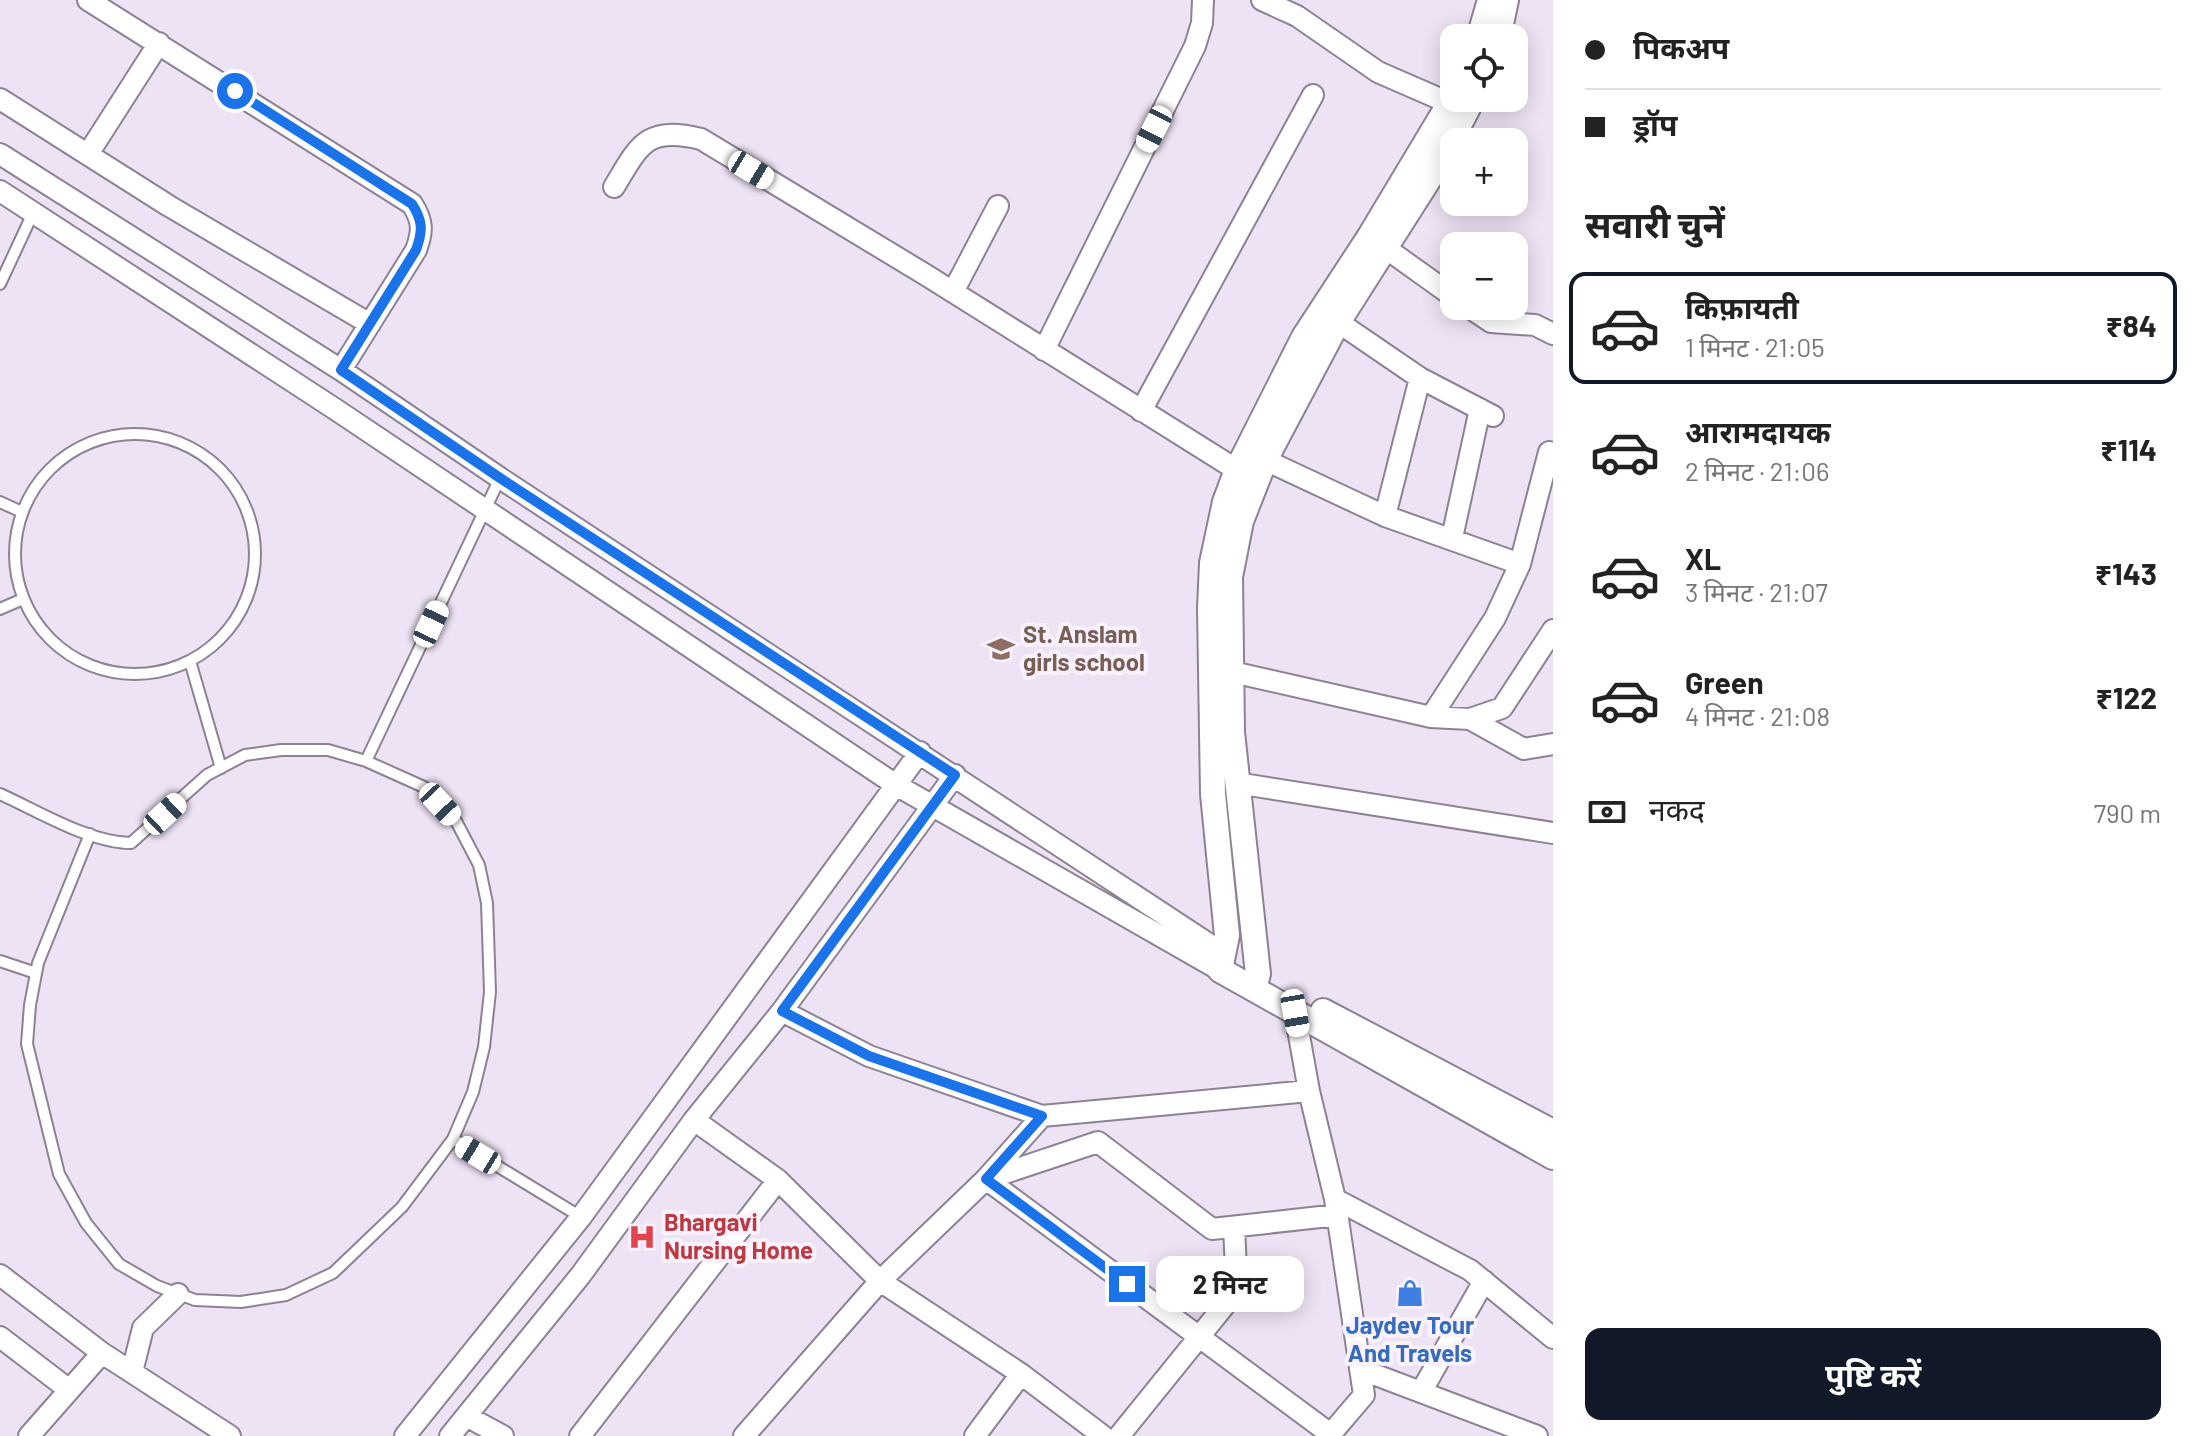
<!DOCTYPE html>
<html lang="hi">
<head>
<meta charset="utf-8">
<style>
	:root { --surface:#fff; --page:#f6f6f6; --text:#222; --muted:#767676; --line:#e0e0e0; --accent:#111827 }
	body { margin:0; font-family:Barlow,"Noto Sans Devanagari",sans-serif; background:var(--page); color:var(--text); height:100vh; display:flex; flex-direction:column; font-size:30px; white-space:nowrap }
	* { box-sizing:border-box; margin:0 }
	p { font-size:26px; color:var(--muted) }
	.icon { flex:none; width:44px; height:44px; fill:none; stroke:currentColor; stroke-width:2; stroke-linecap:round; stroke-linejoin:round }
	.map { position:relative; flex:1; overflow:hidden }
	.side { display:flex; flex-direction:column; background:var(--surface); width:640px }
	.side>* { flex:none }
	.guide { display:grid; align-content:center; height:176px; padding:0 32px; background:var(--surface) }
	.buttons { position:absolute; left:1440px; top:24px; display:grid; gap:16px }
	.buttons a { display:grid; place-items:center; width:88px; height:88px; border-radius:16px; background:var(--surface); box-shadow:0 4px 20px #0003; font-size:40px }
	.end { position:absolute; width:36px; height:36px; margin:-18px; border:10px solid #1a73e8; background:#fff; box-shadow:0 0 0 4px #fff }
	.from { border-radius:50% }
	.bubble { position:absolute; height:56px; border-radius:16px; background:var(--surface); box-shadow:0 4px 20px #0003; font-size:26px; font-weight:700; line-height:56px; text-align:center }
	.car { position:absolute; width:24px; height:48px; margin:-24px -12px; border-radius:10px; box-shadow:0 0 6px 2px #0007; background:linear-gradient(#fff 24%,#345 0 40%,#fff 0 76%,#345 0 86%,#fff 0) }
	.guide b { display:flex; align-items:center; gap:28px; height:76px; font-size:30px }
	.guide b+b { border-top:2px solid var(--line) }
	.guide i { width:20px; height:20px; background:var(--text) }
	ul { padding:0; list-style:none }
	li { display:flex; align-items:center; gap:24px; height:112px; margin:0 16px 12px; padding:0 16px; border:4px solid transparent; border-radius:16px }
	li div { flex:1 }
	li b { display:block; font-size:30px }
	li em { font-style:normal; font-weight:700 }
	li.selected { border-color:var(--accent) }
	li>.icon { width:72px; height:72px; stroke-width:1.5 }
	h2 { padding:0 32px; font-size:36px; line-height:96px }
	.pay { display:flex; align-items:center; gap:20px; height:88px; padding:0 32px; font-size:30px }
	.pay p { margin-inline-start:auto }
	.button { display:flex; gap:16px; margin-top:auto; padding:16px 32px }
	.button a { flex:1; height:92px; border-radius:16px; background:var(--accent); color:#fff; font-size:32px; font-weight:700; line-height:92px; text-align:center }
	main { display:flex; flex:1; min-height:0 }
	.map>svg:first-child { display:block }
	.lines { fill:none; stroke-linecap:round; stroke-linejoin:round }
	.service-casing { stroke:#8d8293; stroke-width:14 }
	.minor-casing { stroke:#8d8293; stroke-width:24 }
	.tertiary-casing { stroke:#8d8293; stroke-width:28 }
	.service { stroke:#fff; stroke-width:10 }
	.minor { stroke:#fff; stroke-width:20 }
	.tertiary { stroke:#fff; stroke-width:24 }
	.route { stroke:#1a73e8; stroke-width:10 }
	.labels { text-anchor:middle; stroke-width:8; stroke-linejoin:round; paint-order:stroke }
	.education-label { font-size:24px; font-weight:bold; fill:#785e54; stroke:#f9f2fd; text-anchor:start }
	.health-label { font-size:24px; font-weight:bold; fill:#be3a42; stroke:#f9f2fd; text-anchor:start }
	.shop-label { font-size:24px; font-weight:bold; fill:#366cbe; stroke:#f9f2fd }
</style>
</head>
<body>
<main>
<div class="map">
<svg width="1553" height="1436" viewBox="0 0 1553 1436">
	<rect width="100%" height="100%" fill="#eee3f5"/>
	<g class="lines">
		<g class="service-casing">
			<path id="service" d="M0,284L33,213
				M15 554a120 120 0 1 1 240 0a120 120 0 1 1-240 0Z
				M0,502L22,512
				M0,609L23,599
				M190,661L221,768
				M366,761L500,478
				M0,794C38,811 90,843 131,843L207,775L245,755L281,750H328L366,761L424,787L456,821L479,865L487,903L490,992L484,1047L473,1092L453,1139L402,1207L333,1273L286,1295L241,1302L195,1300L157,1286L119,1264L86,1223L59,1174L27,1044L30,1005L38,963L90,834
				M0,961L36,973
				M453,1139L581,1217"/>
		</g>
		<g class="minor-casing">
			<path id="minor" d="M88,0L412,204C423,221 423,231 416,250L341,370
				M1262,0L1297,16L1378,72L1463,109
				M0,99L169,206L370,324
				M0,154L341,370L500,478L1224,954
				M88,154L159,43
				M614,187C640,144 646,126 701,139L926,275L1237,470
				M0,191L335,409L896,785L1220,970
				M1373,239L1454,297
				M953,292L998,206
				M1467,306L1491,322L1535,325L1553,334
				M1338,322L1420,378L1493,416
				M1044,350L1195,46L1202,23L1203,0
				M1141,411L1313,95
				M1265,460L1385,516L1520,564
				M1385,516L1420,378
				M1452,538L1480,409
				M1219,669L1431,717L1470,719L1502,708L1553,630
				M1431,717L1495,618L1520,564L1549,452
				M1470,719L1524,749L1553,744
				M1236,783L1553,833
				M782,1011L869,1056L1042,1116L1309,1091
				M1295,1013L1309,1091L1335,1199L1364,1395L1329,1436
				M694,1120L778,1180L880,1281L1021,1374L1103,1436
				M990,1178L1098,1142L1212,1229L1338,1215
				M986,1179L1329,1433
				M1335,1199L1470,1270L1553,1338
				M0,1275L102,1353L230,1436
				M0,1337L68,1389
				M1360,1369L1537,1436
				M132,1372L143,1328L178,1294
				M1421,1392L1484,1281
				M468,1417L503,1436
				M29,1436L102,1353
				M405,1436L581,1217L920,752
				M450,1436L580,1276L694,1120L782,1011L955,775
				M580,1436L778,1180
				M744,1436L880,1281L986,1179L1042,1116
				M975,1436L1021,1374
				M1119,1436L1237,1290L1234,1227"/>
		</g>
		<g class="tertiary-casing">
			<path id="tertiary" d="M1479,38L1490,0
				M1498,38L1506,0
				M1454,96L1370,236L1304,337L1237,470L1225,502L1212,563L1210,608L1213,794L1227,935L1220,970L1553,1157
				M1254,989L1258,974L1232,732L1230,577L1241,521L1265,460L1338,322L1441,160L1473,98
				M1323,1011L1553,1132"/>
		</g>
		<use href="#service" class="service"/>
		<use href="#minor" class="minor"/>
		<use href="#tertiary" class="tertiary"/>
	</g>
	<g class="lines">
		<path class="route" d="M235,91L412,204C423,221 423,231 416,250L341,370L500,478L955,775L782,1011L869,1056L1042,1116L986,1179L1127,1284"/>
	</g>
	<defs>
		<g id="school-bare" transform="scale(2.16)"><path d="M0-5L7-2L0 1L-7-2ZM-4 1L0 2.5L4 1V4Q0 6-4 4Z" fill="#8d6e63" stroke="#f9f2fd" stroke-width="2.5" paint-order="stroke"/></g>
		<g id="hospital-bare" transform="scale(2.16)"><path d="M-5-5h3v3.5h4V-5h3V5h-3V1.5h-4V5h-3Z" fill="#e0444e" stroke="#f9f2fd" stroke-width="2.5" paint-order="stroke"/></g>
		<g id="shop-bare" transform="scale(2.16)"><path d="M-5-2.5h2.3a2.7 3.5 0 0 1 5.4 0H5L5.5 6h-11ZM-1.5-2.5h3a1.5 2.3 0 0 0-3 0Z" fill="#3f7fe0" stroke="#f9f2fd" stroke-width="2.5" paint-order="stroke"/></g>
	</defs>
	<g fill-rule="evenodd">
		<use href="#school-bare" x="1001" y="649"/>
		<use href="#hospital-bare" x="642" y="1237"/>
		<use href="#shop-bare" x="1410" y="1293"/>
	</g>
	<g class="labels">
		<g class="education-label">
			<text x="1023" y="643">St. Anslam<tspan x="1023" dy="28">girls school</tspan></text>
		</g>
		<g class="health-label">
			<text x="664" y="1231">Bhargavi<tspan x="664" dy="28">Nursing Home</tspan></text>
		</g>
		<g class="shop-label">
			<text x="1410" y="1334">Jaydev Tour<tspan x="1410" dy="28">And Travels</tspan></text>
		</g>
	</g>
</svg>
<div class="buttons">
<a><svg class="icon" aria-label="locate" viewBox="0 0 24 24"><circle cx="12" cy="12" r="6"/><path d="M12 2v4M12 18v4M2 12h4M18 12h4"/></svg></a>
<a>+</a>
<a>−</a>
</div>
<i class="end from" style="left:235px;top:91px"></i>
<i class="end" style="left:1127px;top:1284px"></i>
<div class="bubble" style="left:1156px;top:1256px;width:148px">2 मिनट</div>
<i class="car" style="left:1154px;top:129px;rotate:207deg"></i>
<i class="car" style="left:751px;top:170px;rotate:121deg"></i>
<i class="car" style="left:431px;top:624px;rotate:25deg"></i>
<i class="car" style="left:440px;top:804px;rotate:137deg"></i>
<i class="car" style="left:165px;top:814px;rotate:47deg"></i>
<i class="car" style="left:1295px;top:1013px;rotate:170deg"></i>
<i class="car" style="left:478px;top:1155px;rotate:301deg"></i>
</div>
<section class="side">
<div class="guide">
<b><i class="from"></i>पिकअप</b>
<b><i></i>ड्रॉप</b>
</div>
<h2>सवारी चुनें</h2>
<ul>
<li class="selected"><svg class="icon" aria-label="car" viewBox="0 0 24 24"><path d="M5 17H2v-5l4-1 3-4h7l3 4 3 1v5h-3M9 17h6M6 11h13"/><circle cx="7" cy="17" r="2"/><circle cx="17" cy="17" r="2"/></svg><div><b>किफ़ायती</b><p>1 मिनट · 21:05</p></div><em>₹84</em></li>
<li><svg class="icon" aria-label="car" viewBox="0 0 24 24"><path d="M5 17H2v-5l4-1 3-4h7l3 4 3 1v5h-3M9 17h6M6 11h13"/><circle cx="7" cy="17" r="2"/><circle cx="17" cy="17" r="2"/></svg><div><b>आरामदायक</b><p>2 मिनट · 21:06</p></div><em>₹114</em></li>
<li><svg class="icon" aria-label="car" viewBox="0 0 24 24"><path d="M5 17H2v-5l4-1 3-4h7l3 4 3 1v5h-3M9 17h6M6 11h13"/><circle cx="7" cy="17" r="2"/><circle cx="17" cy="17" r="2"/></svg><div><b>XL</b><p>3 मिनट · 21:07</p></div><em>₹143</em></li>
<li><svg class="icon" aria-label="car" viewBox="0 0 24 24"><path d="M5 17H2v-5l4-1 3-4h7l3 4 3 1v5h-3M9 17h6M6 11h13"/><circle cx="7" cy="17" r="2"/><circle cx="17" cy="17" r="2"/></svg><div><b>Green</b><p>4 मिनट · 21:08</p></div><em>₹122</em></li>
</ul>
<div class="pay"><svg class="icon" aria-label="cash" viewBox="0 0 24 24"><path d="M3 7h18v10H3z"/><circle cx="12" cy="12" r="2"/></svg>नकद<p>790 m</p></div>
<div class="button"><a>पुष्टि करें</a></div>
</section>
</main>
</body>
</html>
